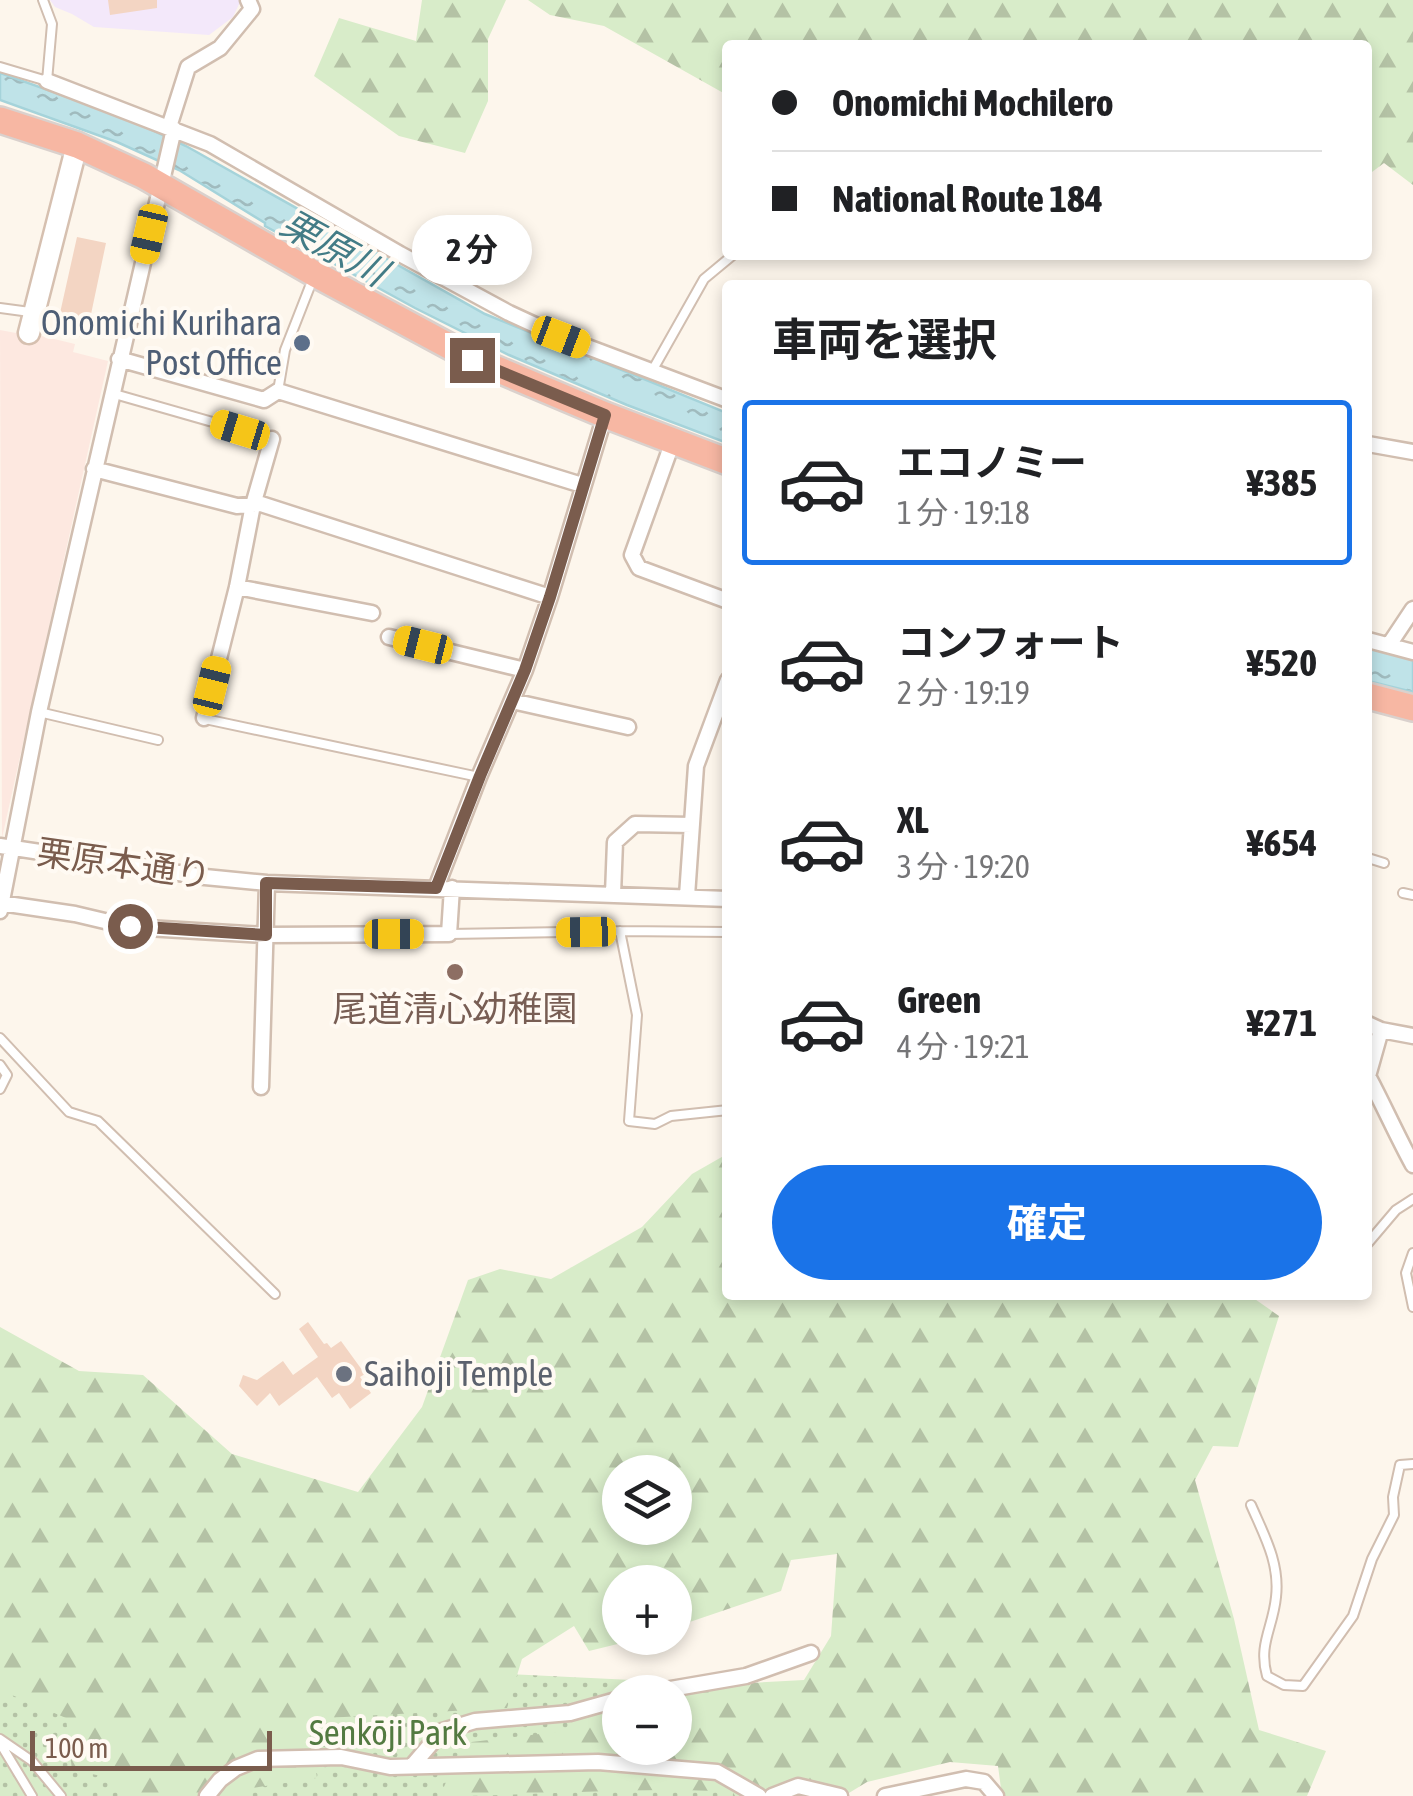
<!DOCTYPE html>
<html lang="ja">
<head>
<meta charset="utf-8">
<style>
	:root { --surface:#fff; --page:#f6f6f6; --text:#202124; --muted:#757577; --line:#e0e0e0; --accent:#1a73e8 }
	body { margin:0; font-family:"Asap Condensed","Noto Sans JP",sans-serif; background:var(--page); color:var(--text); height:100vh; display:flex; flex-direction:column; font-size:38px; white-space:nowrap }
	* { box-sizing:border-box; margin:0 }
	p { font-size:32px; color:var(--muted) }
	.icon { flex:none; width:55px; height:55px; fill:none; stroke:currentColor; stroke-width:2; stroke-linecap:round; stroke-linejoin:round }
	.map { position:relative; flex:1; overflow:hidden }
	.drawer { position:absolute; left:722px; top:280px; width:650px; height:1020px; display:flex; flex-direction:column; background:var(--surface); border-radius:10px; box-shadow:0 5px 15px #0003 }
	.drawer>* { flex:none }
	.banner { position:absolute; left:722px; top:40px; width:650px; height:220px; border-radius:10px; box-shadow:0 5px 15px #0003; display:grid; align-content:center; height:220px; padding:0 50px; background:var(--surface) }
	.buttons { position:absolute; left:602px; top:1455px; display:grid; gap:20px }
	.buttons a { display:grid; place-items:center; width:90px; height:90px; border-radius:50%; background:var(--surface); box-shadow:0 5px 15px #0003; font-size:50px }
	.scale { position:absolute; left:30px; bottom:25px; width:242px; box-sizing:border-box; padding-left:10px; border:5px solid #7a5c4d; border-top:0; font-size:28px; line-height:35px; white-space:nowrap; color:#7a5c4d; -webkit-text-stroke:8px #fffaf3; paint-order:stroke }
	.end { position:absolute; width:45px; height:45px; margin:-22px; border:12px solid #7a5c4d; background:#fff; box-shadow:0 0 0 5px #fff }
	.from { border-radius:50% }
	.bubble { position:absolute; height:70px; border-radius:35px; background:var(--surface); box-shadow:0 5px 15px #0003; font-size:32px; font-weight:700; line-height:70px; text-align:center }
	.car { position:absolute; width:30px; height:60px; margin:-30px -15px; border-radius:12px; box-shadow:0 0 8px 2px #0007; background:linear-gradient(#f5c518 24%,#345 0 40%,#f5c518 0 76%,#345 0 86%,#f5c518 0) }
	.banner b { display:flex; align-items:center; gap:35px; height:95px; font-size:38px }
	.banner b+b { border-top:2px solid var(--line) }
	.banner i { width:25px; height:25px; background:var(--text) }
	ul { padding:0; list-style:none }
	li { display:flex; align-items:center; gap:30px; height:165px; margin:0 20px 15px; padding:0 30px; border:5px solid transparent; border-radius:10px }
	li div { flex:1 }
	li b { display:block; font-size:38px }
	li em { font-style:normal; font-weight:700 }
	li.on { border-color:var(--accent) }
	li>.icon { width:90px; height:90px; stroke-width:1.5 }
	h2 { padding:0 50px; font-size:45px; line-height:120px }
	.primary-button { display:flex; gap:20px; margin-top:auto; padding:20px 50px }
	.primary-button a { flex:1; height:115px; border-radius:60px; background:var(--accent); color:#fff; font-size:40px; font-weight:700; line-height:115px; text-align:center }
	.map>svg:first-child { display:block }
	.commercial { fill:#fde8e0 }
	.education { fill:#f3e8fa }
	.green { fill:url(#green-dots) }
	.forest { fill:url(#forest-firs); fill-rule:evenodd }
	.water { fill:url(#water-ripples); stroke:#a5d3da; stroke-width:2.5 }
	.building { fill:#f3d5c3 }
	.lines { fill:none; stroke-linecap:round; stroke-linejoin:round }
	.lane-casing { stroke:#d1beb0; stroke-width:12 }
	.street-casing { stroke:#d1beb0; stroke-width:19 }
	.secondary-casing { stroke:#d6c0b0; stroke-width:25 }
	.highway-casing { stroke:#dad1cd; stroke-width:30 }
	.lane { stroke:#fff; stroke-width:8 }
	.street { stroke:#fff; stroke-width:14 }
	.secondary { stroke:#fff; stroke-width:20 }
	.highway { stroke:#f7b7a3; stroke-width:25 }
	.route { stroke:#7a5c4d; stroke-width:12 }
	.service-dot { fill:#5c6f8a; stroke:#fffaf3; stroke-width:4 }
	.education-dot { fill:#8d6e63; stroke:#fffaf3; stroke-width:4 }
	.worship-dot { fill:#6b7280; stroke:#fffaf3; stroke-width:4 }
	.labels { text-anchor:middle; stroke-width:8; stroke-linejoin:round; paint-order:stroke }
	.service-label { font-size:35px; fill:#4e5e75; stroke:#fffaf3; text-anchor:end }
	.street-label { font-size:35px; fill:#7a5c4d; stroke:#fffaf3 }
	.education-label { font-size:35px; fill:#785e54; stroke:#fffaf3 }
	.worship-label { font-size:35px; fill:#5b616d; stroke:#fffaf3; text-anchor:start }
	.park-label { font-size:35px; fill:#537a41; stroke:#fffaf3 }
	.water-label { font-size:38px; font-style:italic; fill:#437c86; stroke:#fffaf3 }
</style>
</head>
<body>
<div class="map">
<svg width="1413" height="1796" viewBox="0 0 1413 1796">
	<defs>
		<pattern id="green-dots" width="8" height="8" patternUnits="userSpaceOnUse" patternTransform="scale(2.5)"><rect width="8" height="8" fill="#d8ecc9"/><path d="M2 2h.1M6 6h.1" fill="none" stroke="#b4c2a5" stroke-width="1.8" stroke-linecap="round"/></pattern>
		<pattern id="forest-firs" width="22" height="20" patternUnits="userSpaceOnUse" patternTransform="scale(2.5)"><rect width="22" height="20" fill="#d8ecc9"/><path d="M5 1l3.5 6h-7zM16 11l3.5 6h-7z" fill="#b4c2a5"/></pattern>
		<pattern id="water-ripples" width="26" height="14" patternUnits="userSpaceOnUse" patternTransform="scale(2.5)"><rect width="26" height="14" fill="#bfe3e8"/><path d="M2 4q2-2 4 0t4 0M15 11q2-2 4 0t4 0" fill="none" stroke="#a0bbbe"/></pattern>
	</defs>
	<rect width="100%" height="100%" fill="#fdf6ec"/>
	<path class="commercial" d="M0,330L16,333L17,330L75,344L73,352L108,361L2,838Z"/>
	<path class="education" d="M50,0H241L233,17L209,35L94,27L72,14L55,7Z"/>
	<path class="green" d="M423,1670L632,1680L659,1692H620V1748H675L776,1796H0V1672Z"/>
	<path class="forest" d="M422,0H506L488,39V101L465,153L399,136L314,76L339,18L416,41Z
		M528,0H1413V185L1384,163L1368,175V45H728L727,95L604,26L550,15Z
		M727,1154L728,1295H1249L1279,1316L1238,1447L1213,1446L1195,1480L1234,1619L1259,1730L1326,1751L1307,1796H1002L998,1766L950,1762L867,1782L844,1796H735L733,1792C635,1786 537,1796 440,1796L463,1743L573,1730L601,1691L804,1680L831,1636L837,1554L791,1560L781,1591L675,1627V1582H620V1638H642L589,1651L574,1626L522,1659L507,1708L308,1719L317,1778L245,1789L238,1796H123L121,1780L72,1770L66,1718L0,1690V1327L79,1371L143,1375L232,1454L358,1492L422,1407L468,1280L500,1269L551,1279L642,1227L692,1174ZM620,1472H675V1528H620ZM620,1692H675V1748H620Z"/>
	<path class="water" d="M0,73L129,119L186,146L485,314L727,413V443L627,405L509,355L415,308L265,226V223L179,170L117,142L0,100Z
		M1368,647L1413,659V692L1368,681Z"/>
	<path class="building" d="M108,0H157V8L110,15Z
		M77,237L106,243L86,338L56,331Z
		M308,1322L324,1344L327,1343L331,1348L341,1341L365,1374L360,1377L371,1393L350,1409L339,1393L332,1398L317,1377L279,1406L270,1393L257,1406L239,1386L243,1375L257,1380L283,1361L293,1375L318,1357L299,1329Z"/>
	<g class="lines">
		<g class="lane-casing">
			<path id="lane" d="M0,67L47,81L52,24L43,0
				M0,308L30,312
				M652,371L704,279L733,255
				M278,391L285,350L314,276
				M111,393L272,439
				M39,712L158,740
				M205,719L479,777
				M1368,858L1384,863
				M1403,893L1413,895
				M620,931L637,1015L629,1121L655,1124L671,1116L728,1110
				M449,934L620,931L728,932
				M0,1038L69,1112L98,1121L275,1294
				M0,1065L7,1075L0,1089
				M1368,1243L1396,1210L1413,1199
				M1413,1253L1406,1273L1413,1307
				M1251,1505C1264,1535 1280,1563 1276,1597C1273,1628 1258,1644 1267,1676L1284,1685L1303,1686L1353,1616L1372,1559L1394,1515L1393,1497L1400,1465L1413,1464
				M0,1739L32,1761L61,1796
				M0,1743L32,1796"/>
		</g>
		<g class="street-casing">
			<path id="street" d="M47,81L210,144L400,254L509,313L561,337L728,400
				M169,127L188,67L220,48L252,9L248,0
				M119,359L264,400L278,391L582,485
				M673,441L632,555L639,568L728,601
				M1368,444L1413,452
				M94,469L237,506L261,504L550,597
				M237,587L372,613
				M389,637L525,670
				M1368,640L1413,652
				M1389,645L1413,609
				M512,701L628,727
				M204,718L237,587L253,505L272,439
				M0,846L205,877L267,883L728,899
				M436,888L479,777L525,670L550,597L605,415
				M613,894L615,842L635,824L692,825
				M687,896L696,766L728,680
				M0,903L75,914L130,927L266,935L449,934L452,888
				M0,911L39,712L174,129
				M1368,1024L1381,1030L1413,1036
				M1381,1030L1368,1076C1384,1106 1397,1136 1413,1165
				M261,1087L267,883
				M653,1692L746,1676L811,1653
				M412,1766L442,1731L475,1721L570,1713L620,1699
				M207,1796L220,1780L236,1768L258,1759L341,1757L390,1767L598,1762L717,1772L759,1796
				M772,1796L798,1786L840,1796
				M885,1796L966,1779L984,1782L996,1796"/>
		</g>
		<g class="secondary-casing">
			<path id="secondary" d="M29,333L77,145"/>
		</g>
		<g class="highway-casing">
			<path id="highway" d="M0,120L77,145L144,176L315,274L473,359L605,415L728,462
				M1368,696L1413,708"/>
		</g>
		<use href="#lane" class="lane"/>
		<use href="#street" class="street"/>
		<use href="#secondary" class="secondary"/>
		<use href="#highway" class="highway"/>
	</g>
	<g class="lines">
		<path class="route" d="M130,926L266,935V883L436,888L480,776L525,670L550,597L605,415L472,360"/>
	</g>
	<circle class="service-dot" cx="302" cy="343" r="10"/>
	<circle class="education-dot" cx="455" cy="972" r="10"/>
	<circle class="worship-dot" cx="344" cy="1374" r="10"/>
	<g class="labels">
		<g class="service-label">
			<text x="282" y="335">Onomichi Kurihara<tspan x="282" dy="40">Post Office</tspan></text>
		</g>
		<g class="street-label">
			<text transform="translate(124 864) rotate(8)" y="12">栗原本通り</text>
		</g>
		<g class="education-label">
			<text x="455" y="1021">尾道清心幼稚園</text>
		</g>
		<g class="worship-label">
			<text x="364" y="1386">Saihoji Temple</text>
		</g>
		<g class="park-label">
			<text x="388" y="1745">Senkōji Park</text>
		</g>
		<g class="water-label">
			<text transform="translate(334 248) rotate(29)" y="13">栗原川</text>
		</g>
	</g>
</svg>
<div class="buttons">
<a><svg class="icon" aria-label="layers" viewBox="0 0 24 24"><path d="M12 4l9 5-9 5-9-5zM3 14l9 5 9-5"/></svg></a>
<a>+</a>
<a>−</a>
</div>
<div class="scale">100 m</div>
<i class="end from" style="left:130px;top:926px"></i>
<i class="end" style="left:472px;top:360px"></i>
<div class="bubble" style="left:412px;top:215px;width:120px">2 分</div>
<i class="car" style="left:149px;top:234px;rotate:193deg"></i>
<i class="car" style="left:561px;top:337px;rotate:111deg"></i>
<i class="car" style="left:240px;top:430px;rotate:287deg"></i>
<i class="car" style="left:423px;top:645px;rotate:284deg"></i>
<i class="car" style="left:212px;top:686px;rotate:14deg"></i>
<i class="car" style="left:586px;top:932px;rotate:269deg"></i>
<i class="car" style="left:394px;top:934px;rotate:90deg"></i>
<div class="banner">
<b><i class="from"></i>Onomichi Mochilero</b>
<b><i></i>National Route 184</b>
</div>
<section class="drawer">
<h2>車両を選択</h2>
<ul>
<li class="on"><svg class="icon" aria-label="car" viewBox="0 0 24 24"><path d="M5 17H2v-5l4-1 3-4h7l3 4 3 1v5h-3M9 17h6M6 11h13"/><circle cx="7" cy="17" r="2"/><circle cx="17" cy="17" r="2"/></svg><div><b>エコノミー</b><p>1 分 · 19:18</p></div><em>¥385</em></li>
<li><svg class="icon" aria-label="car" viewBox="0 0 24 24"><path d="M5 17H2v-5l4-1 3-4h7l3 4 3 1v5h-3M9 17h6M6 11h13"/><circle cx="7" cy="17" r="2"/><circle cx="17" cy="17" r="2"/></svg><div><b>コンフォート</b><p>2 分 · 19:19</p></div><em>¥520</em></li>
<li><svg class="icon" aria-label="car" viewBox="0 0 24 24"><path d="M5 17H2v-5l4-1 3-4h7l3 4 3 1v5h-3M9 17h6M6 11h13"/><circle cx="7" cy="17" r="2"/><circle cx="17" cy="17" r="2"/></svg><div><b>XL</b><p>3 分 · 19:20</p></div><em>¥654</em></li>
<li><svg class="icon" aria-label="car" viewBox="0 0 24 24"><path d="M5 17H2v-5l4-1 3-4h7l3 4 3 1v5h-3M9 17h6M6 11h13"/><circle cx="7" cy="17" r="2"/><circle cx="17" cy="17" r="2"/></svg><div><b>Green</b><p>4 分 · 19:21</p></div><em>¥271</em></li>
</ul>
<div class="primary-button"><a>確定</a></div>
</section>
</div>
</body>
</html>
